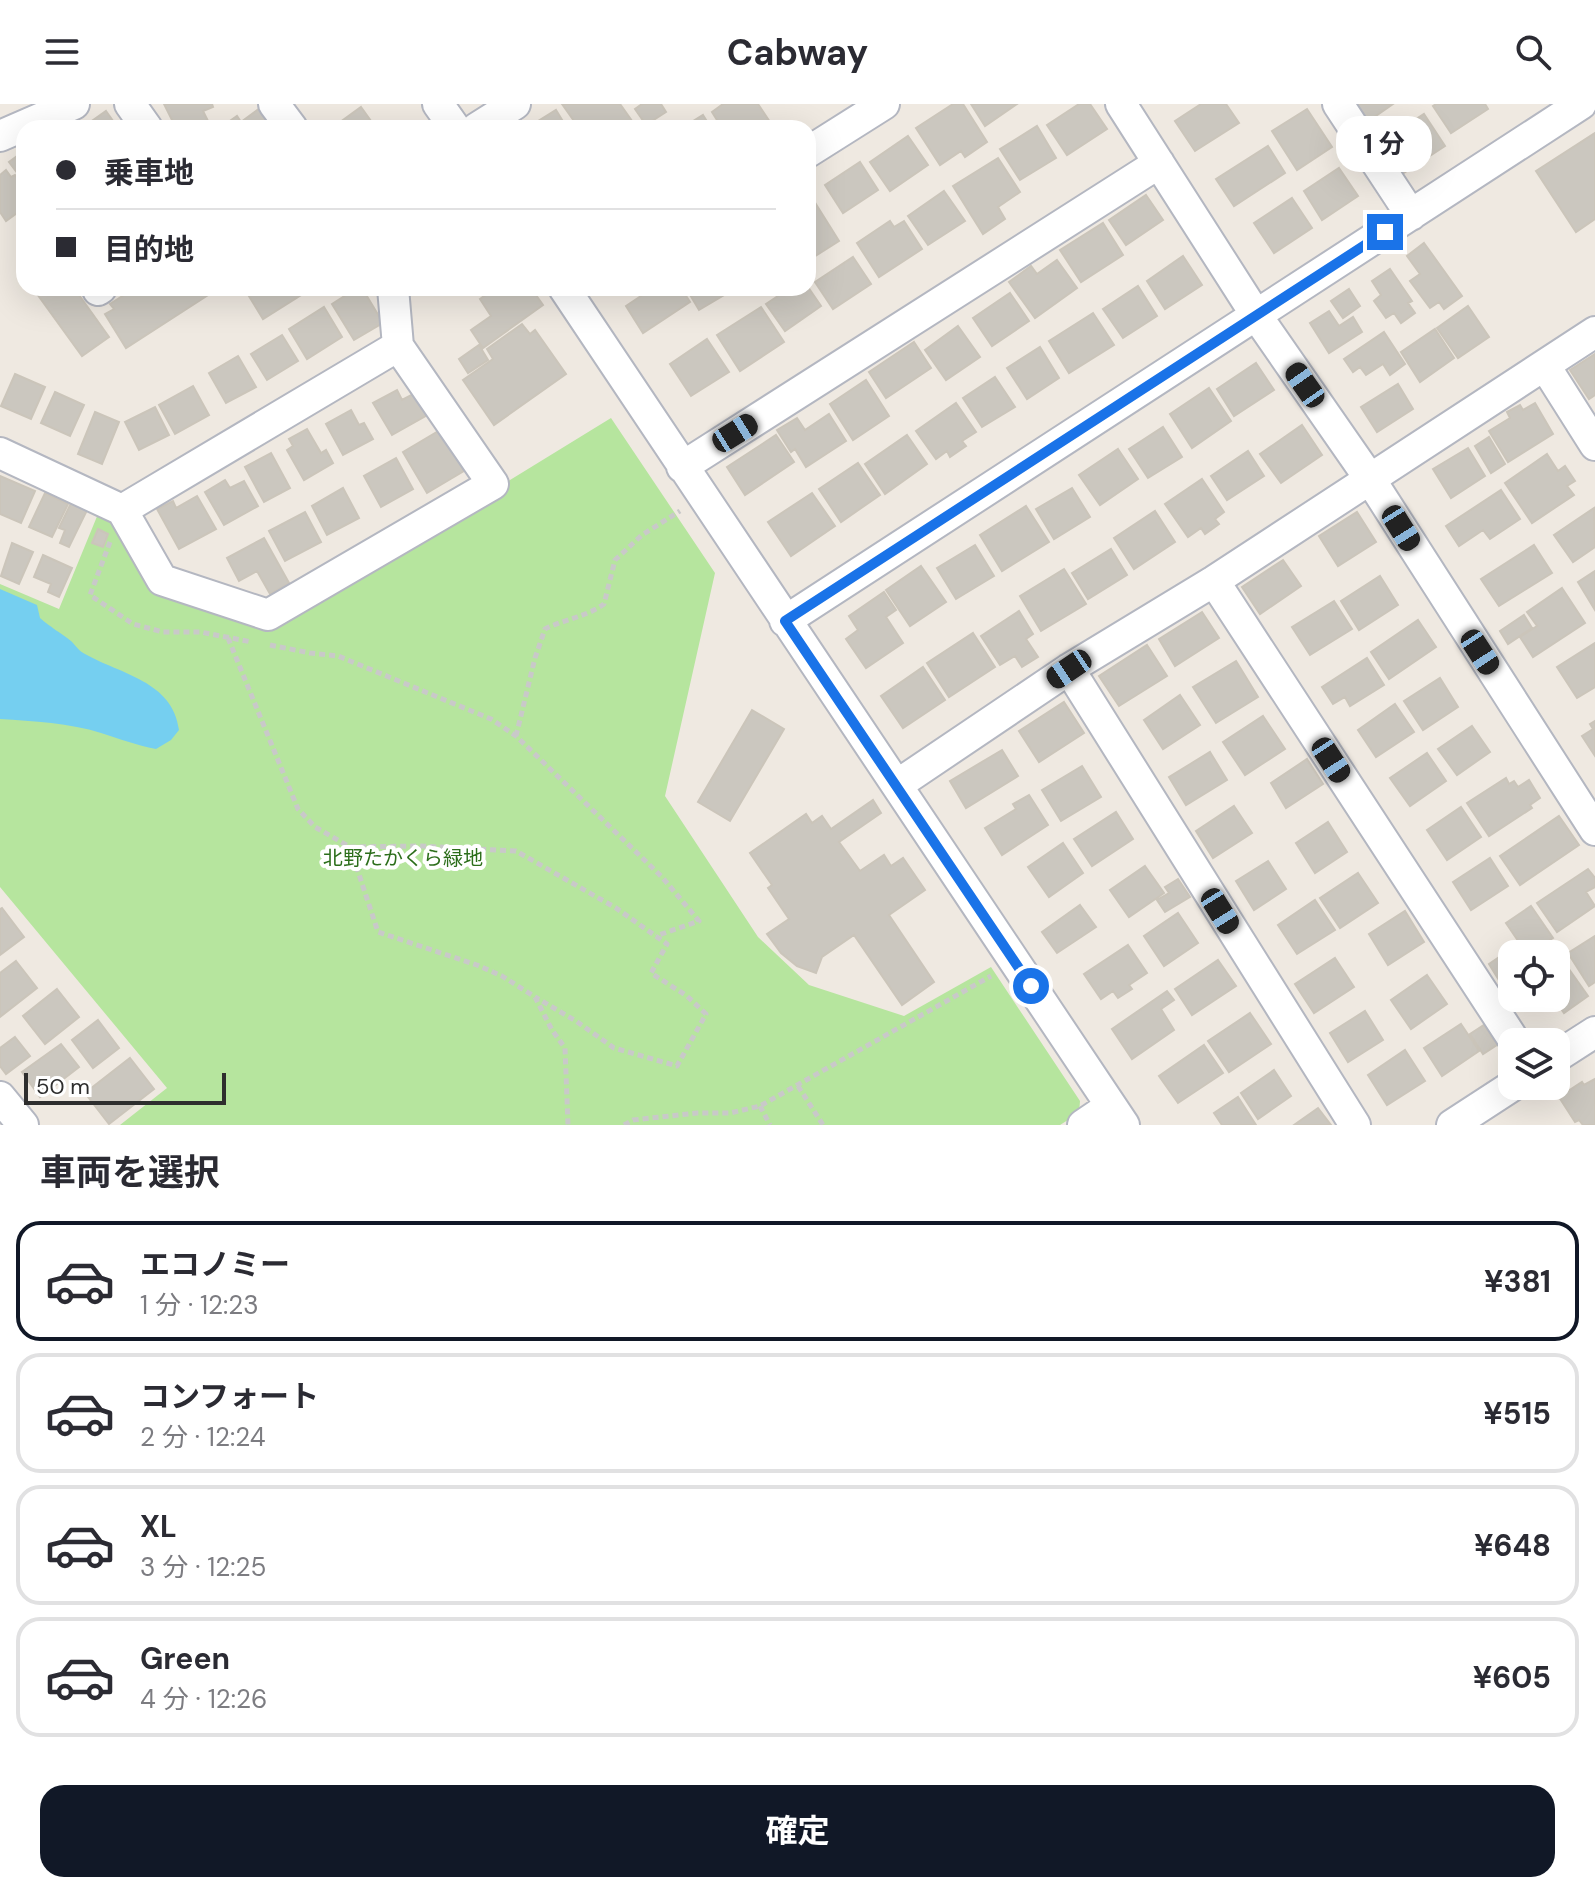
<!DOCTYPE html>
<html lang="ja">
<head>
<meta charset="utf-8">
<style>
	:root { --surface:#fff; --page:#f7f7f7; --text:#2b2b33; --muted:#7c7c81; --line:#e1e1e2; --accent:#111827 }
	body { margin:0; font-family:"DM Sans","Noto Sans JP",sans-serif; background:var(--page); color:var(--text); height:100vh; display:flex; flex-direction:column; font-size:30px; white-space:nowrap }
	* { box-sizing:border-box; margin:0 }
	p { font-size:26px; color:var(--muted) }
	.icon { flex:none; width:44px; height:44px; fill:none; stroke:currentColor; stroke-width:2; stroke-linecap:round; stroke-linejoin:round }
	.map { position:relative; height:1021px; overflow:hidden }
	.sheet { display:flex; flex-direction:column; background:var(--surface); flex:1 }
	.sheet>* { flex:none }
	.top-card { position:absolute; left:16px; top:16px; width:800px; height:176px; border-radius:24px; box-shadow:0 8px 32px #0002; display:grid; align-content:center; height:176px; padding:0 40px; background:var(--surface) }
	.buttons { position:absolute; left:1498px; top:836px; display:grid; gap:16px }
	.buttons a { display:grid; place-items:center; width:72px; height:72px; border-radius:16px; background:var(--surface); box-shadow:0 8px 32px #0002; font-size:40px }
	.scale { position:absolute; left:24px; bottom:20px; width:202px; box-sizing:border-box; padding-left:8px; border:4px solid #2e2e2e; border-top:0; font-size:22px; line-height:28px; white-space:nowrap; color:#2e2e2e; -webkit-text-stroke:6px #fff; paint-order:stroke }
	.end { position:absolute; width:36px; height:36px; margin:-18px; border:10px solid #1a73e8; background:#fff; box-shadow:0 0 0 4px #fff }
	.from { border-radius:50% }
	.bubble { position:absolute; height:56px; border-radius:24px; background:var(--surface); box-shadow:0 8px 32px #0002; font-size:26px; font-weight:700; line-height:56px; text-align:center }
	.car { position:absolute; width:24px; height:48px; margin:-24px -12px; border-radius:10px; box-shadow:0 0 6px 2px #0007; background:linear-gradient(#222 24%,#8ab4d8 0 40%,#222 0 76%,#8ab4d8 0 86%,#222 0) }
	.top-card b { display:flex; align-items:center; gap:28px; height:76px; font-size:30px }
	.top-card b+b { border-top:2px solid var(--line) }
	.top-card i { width:20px; height:20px; background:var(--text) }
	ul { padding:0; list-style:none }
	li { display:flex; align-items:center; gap:24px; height:120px; margin:0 16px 12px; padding:0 24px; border:4px solid var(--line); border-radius:24px }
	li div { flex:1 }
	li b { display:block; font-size:30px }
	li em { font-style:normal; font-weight:700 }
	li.selected { border-color:var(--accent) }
	li>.icon { width:72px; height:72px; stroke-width:1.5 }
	h2 { padding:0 40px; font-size:36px; line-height:96px }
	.action { display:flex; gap:16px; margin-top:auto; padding:16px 40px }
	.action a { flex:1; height:92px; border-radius:24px; background:var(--accent); color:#fff; font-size:32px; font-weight:700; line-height:92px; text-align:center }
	header { display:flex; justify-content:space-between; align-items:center; height:104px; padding:0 40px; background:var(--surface); font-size:36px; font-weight:700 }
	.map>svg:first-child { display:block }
	.green { fill:#b6e59e }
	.water { fill:#75cff0 }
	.building { fill:#cbc7bf; stroke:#cbc5ba; stroke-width:2 }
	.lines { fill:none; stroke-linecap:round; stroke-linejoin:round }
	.minor-casing { stroke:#b4b7c1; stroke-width:34 }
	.path { stroke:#c9c9c9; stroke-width:5; stroke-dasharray:6 4; stroke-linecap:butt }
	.minor { stroke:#fff; stroke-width:30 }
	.route { stroke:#1a73e8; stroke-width:10 }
	.labels { text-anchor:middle; stroke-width:8; stroke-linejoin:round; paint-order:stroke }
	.park-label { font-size:20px; fill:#2c6e1b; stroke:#fff }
</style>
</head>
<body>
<header><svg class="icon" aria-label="menu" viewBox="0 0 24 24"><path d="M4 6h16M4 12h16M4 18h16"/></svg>Cabway<svg class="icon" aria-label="search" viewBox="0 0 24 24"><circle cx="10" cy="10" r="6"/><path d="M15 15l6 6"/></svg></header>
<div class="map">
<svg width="1595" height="1021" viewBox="0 0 1595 1021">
	<rect width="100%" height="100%" fill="#efe9e1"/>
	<path class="green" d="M611,314L715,469L665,692L758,833L809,881L904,912L991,863L1080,997L1079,1009L1060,1021H120L167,984L0,783V480L59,505L98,410L115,418L157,486L272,522Z"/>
	<path class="water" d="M0,485L37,501L40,514C50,523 61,529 71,537C76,542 79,547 85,550C120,570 173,577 179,626L171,636L156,645C136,641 120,635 101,629C70,619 33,617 0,615Z"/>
	<path class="building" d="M164,0H212L213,3L203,7L208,17L194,24H176Z
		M562,0H620L637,24H579Z
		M642,0H661L666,8L646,21L635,5Z
		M723,0H758L774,24H722L712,8Z
		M953,0H963L987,38L965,53L961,47L940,61L916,24Z
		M971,0H1017L985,22Z
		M1079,0H1090L1107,25L1067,51L1047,21Z
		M1201,0H1226L1239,19L1195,47L1175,17Z
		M1355,0H1393L1367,18Z
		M1436,0H1485L1488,5L1451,29L1433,2Z
		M264,1L280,24H230L227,19L237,12L241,18Z
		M361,3L376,24H332Z
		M1307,5L1332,43L1297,66L1272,27Z
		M556,6L567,24H527Z
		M106,7L118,24H82Z
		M1424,10L1445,42L1399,72L1378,40Z
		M703,11L711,24H682Z
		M1037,22L1056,54L1020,76L1000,45Z
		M1595,29V115L1576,128L1536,67Z
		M908,32L928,61L890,87L870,58Z
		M1268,42L1285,69L1234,102L1216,75Z
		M24,47V78L9,58Z
		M998,54L1020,88L998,103L1005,115L983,130L953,82Z
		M860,58L878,86L843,109L825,81Z
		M1339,64L1358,92L1322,116L1304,87Z
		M6,66L11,73L15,71L24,84V104L6,117L0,108V71Z
		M944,87L965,117L928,141L908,112Z
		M1146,91L1163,116L1126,141L1109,116Z
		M1292,94L1312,124L1274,149L1254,119Z
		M814,97L839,137L809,156L808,101Z
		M890,117L894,123L904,117L922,145L879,173L857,139Z
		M1103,119L1123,151L1081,178L1060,146Z
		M1424,139L1462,192L1444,205L1439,198L1430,204L1410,177L1420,170L1407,152Z
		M1183,152L1202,181L1165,205L1147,177Z
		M853,153L871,180L833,205L815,178Z
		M1057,156L1077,184L1035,214L1009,178L1031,162L1037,170Z
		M1390,165L1412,197L1408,199L1415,209L1401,219L1394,209L1386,214L1374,197L1381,191L1372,177Z
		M1138,182L1157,212L1123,234L1103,205Z
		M808,183L821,202L785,227L766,200L790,184Z
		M38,184H74L109,233L82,252L35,187Z
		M135,184H144L145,187L150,184H215L216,186L126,244L105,210L114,205L110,200Z
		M244,184H307L309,186L263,215Z
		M357,184H362L383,219L354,236L332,200Z
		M495,184H531L543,201L483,244L471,226L491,212L480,195Z
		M653,184H681L690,198L643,229L626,202Z
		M686,184H736L699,206Z
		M1349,185L1360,202L1343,214L1331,197Z
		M1010,189L1029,217L992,242L973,214Z
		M1468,202L1489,233L1458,254L1437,224Z
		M324,203L342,233L307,255L289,225Z
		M761,203L784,238L740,267L717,231Z
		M1329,207L1339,222L1353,213L1362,228L1329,249L1310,219Z
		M1093,209L1114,241L1069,269L1049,237Z
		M522,220L530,230L535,226L566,270L494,321L463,276L493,255L487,245Z
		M958,222L980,253L946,276L925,246Z
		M1435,225L1454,254L1420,278L1401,248Z
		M1384,228L1405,260L1390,271L1383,260L1366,271L1360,263L1353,268L1344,255Z
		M282,231L298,257L267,276L251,250Z
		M707,235L729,268L691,292L670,260Z
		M914,238L931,264L886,294L869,268Z
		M479,241L488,256L468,269L459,255Z
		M1040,243L1059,274L1027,295L1007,264Z
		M1595,250V291L1589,295L1570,266Z
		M238,252L256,283L226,299L209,269Z
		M1256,259L1274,286L1234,312L1217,285Z
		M15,270L45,283L31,315L1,302Z
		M995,273L1015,303L982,323L963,294Z
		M866,276L889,312L853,336L830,300Z
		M1398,280L1413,305L1377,328L1361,303Z
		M193,282L209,311L175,330L159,301Z
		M1209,284L1231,317L1192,344L1170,310Z
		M397,286L402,296L417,288L429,310L392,331L373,299Z
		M55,288L84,301L70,332L41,319Z
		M956,299L976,328L962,337L966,342L950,353L947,347L936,355L916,327Z
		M1535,299L1553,330L1508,358L1489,327L1510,314L1507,308L1520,301L1523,306Z
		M155,303L169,331L139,346L125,318Z
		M351,306L359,321L364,319L373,335L343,351L326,320Z
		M95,308L119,318L102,360L78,350Z
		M829,310L846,337L806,363L795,345L791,348L777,326L797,314L805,326Z
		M1302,321L1322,351L1281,379L1260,350Z
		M1163,323L1182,353L1148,374L1129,345Z
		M307,325L321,349L326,346L333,359L304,376L287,346L293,342L289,335Z
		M440,326L464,367L427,389L403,348Z
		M776,331L794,358L745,391L727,363Z
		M907,331L927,360L885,390L865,360Z
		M1489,333L1505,360L1491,369L1475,342Z
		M1468,344L1485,372L1451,394L1433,365Z
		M1118,345L1138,375L1100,401L1079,371Z
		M1248,347L1264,372L1227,396L1211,372Z
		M271,349L290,384L264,398L245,363Z
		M1547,350L1558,367L1565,362L1575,377L1567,382L1574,391L1532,419L1505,379Z
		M396,354L413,385L381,403L364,372Z
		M858,359L880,391L841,418L819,385Z
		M0,372L35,387L21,419L0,410Z
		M1202,375L1224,408L1215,415L1219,420L1205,430L1201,424L1188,433L1165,400Z
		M225,376L230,384L244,377L258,402L224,421L205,388Z
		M343,384L359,414L327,431L312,402Z
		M1072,384L1090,413L1054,435L1036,405Z
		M1501,386L1520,415L1490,435L1483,426L1459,442L1446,422Z
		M45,389L68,400L52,433L29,423Z
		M812,389L835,422L791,452L768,418Z
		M197,392L216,425L179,445L157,405L173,397L176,404Z
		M73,395L89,402L69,443L60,439L65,426L59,424Z
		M1026,402L1049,438L1002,467L980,431Z
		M1594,404L1595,443L1573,458L1554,431Z
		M1155,407L1175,438L1134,465L1114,434Z
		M305,408L321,438L285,457L269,427Z
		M1357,408L1376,438L1338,462L1319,432Z
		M98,425L108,430L103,443L92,439Z
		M264,434L289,479L270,490L257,467L239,477L227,454Z
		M12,439L33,448L19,480L1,472Z
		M975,441L994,472L956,495L937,464Z
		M1534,441L1552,469L1499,502L1481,475Z
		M1111,445L1127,471L1088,495L1072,469Z
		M43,451L72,464L59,493L48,488L51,480L34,473Z
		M1283,456L1301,482L1260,510L1242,483Z
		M921,462L946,498L910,522L886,486Z
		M1064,465L1086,500L1041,527L1020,492Z
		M1595,467V506L1578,478Z
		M1380,472L1398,501L1359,526L1341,497Z
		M1562,484L1585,519L1533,553L1520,533L1537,522L1527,508Z
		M884,488L896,506L886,513L903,539L866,564L846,535L858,526L849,512Z
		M1334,497L1352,525L1310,551L1292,523Z
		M1019,507L1033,530L1026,535L1038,553L1022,563L1015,552L1000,561L981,532Z
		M1202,508L1219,534L1175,562L1159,535Z
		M1524,511L1532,524L1508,540L1500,527Z
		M1418,516L1436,543L1389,575L1371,548Z
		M973,529L995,563L949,593L927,559Z
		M1595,539V583L1577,594L1557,563Z
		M1147,541L1167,572L1119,602L1099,572Z
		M1367,554L1384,581L1350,602L1345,593L1333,600L1322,583Z
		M1236,557L1258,593L1216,619L1193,583Z
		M923,563L945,596L903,624L881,592Z
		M1440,574L1458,603L1423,626L1404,597Z
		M1180,591L1200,621L1163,645L1144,616Z
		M1064,598L1084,629L1039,658L1019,627Z
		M1395,600L1414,628L1376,653L1358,626Z
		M752,606L784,625L730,717L698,698Z
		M1263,612L1285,645L1245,671L1223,638Z
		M1595,617V652L1582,632L1593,625L1590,620Z
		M1472,622L1490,648L1457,671L1438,645Z
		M1002,646L1018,672L966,704L950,677Z
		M1210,648L1227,676L1186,701L1169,673Z
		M1427,649L1446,677L1410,702L1390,674Z
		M1307,655L1323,680L1286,704L1271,679Z
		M1082,662L1101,693L1061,717L1042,686Z
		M1506,674L1509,680L1514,677L1518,683L1529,676L1540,694L1530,701L1532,704L1489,732L1467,699Z
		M1029,691L1048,721L1002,751L985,724L1016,705L1013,700Z
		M873,696L881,709L839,738L860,767L884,751L891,762L903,754L925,786L889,811L934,878L902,901L854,831L822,853L816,869L797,862L781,849L767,830L789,815L768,784L772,781L750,749L806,710L812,719L822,712L831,725Z
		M1234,702L1252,729L1213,754L1196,727Z
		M1461,703L1481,733L1447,756L1427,726Z
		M1116,708L1133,735L1092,762L1074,735Z
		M1559,712L1579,741L1520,781L1500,752Z
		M1328,718L1347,748L1315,769L1296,739Z
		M1063,739L1083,769L1049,793L1028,763Z
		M1490,754L1508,782L1471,806L1453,778Z
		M1268,757L1286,785L1254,806L1236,777Z
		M1145,762L1164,789L1129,813L1110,786Z
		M1588,765L1595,774V783L1586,788L1595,802L1557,828L1537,799Z
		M1358,769L1378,799L1340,824L1320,794Z
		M1178,775L1190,793L1165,808L1157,796L1169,789L1165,783Z
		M1315,796L1335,826L1297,850L1278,821Z
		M1080,801L1096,823L1057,849L1042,828Z
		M1531,802L1553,834L1527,850L1506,819Z
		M2,804L24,833L0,851V805Z
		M1405,807L1424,838L1388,861L1369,830Z
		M1178,809L1198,839L1164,862L1144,832Z
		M1595,832V878L1589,882L1568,849Z
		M1128,841L1147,869L1129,881L1132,885L1118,894L1113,887L1101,895L1084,870Z
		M1514,843L1519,850H1512V874L1502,881L1489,860Z
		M1559,851L1588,892L1564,909L1555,896L1561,891L1556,885V852Z
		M1335,854L1354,883L1314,909L1295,880Z
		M1218,856L1236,882L1192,911L1175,885Z
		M16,857L37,884L0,913V869Z
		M1427,871L1447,900L1411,925L1391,896Z
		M57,885L79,913L45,940L23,912Z
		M1167,887L1174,896L1161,905L1174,926L1132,955L1112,925Z
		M1365,907L1383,936L1348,958L1330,929Z
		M1250,909L1271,940L1229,968L1208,937Z
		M98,916L119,944L93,964L72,936Z
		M1461,920L1479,947L1442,972L1424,944Z
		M1484,921L1497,941L1483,950L1470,930Z
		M15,933L30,952L6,970L0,962V944Z
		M61,940L79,963L40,993L22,968Z
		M1204,941L1223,969L1178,999L1159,972Z
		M1405,946L1425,977L1387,1001L1368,971Z
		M130,954L154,985L109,1020L85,989Z
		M1274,966L1291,992L1258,1015L1241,989Z
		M1595,975V1021H1583L1579,1016L1575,1018L1559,993L1582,978L1584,981Z
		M1238,993L1256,1021H1222L1214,1009Z
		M1318,1004L1331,1021H1294Z"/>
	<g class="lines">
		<g class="minor-casing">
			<path id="minor" d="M130,0L147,24
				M274,0L292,24
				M438,0L455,24
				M1121,0L1256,211L1370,375L1595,726
				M1338,0L1411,111
				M477,24L515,0
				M0,32L74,0
				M808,48L884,0
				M564,184L1124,1021
				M98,186L101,184
				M1545,262L1595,341
				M0,349L122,406L162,476L268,511L493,380L398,242L393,184
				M682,363L1159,59
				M122,406L398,242
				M1214,477L1515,938
				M785,517L1581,0
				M1069,565L1355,1021
				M897,681L1069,565L1214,477L1595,228
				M1556,953L1595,928
				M0,993L23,1021
				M1083,1021L1111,1002
				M1452,1021L1512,982"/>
		</g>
		<path class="path" d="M110,438L90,491L133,520L163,528H200L252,538
			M228,534L298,705L315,723L350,743L419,742L516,747L616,804L667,840L651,869L687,892L706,910L677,962L614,944L576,917L535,893
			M270,541L310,549L338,552L491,615L516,632L662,773L699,817L656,832
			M516,632L535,554L545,525C565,515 586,513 604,500L615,456L642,431L680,407
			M350,743L378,828L477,861L502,872L535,893L552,926L565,944L568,1021
			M798,982L823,1021
			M760,1002L770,1021
			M624,1021L633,1016L697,1009H730L760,1002L991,872"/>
		<use href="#minor" class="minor"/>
	</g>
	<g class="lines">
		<path class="route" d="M1031,882L785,517L1385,128"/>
	</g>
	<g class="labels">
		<g class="park-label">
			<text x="403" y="761">北野たかくら緑地</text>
		</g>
	</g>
</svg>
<div class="buttons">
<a><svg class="icon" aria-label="locate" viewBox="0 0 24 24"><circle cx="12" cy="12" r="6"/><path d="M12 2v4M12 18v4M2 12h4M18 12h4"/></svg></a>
<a><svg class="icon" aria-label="layers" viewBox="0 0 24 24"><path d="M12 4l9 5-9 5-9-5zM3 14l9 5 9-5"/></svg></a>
</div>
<div class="scale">50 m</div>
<i class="end from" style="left:1031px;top:882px"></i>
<i class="end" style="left:1385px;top:128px"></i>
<div class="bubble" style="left:1336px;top:12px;width:96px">1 分</div>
<i class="car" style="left:1305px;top:281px;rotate:325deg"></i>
<i class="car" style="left:735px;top:329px;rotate:58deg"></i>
<i class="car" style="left:1401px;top:424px;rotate:148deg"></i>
<i class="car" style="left:1480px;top:548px;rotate:147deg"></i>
<i class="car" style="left:1069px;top:565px;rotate:236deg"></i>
<i class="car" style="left:1331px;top:656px;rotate:147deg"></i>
<i class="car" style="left:1220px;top:807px;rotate:148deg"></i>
<div class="top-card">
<b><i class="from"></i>乗車地</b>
<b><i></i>目的地</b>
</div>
</div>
<section class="sheet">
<h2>車両を選択</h2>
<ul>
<li class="selected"><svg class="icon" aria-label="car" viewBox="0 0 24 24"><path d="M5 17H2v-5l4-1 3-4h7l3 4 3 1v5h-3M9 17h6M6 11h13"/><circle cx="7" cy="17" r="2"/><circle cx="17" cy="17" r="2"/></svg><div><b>エコノミー</b><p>1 分 · 12:23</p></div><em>¥381</em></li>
<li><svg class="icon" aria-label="car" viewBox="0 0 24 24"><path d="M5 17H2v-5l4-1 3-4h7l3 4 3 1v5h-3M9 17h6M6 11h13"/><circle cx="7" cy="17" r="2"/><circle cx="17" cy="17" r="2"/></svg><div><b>コンフォート</b><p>2 分 · 12:24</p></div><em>¥515</em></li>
<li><svg class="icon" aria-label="car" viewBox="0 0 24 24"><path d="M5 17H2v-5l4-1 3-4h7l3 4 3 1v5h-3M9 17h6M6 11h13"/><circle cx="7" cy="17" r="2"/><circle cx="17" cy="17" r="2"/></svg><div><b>XL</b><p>3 分 · 12:25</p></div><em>¥648</em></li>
<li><svg class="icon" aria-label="car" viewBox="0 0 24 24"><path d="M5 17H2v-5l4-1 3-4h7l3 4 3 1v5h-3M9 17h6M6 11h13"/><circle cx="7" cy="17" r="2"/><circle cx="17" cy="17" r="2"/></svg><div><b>Green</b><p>4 分 · 12:26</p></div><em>¥605</em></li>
</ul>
<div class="action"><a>確定</a></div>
</section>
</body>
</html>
